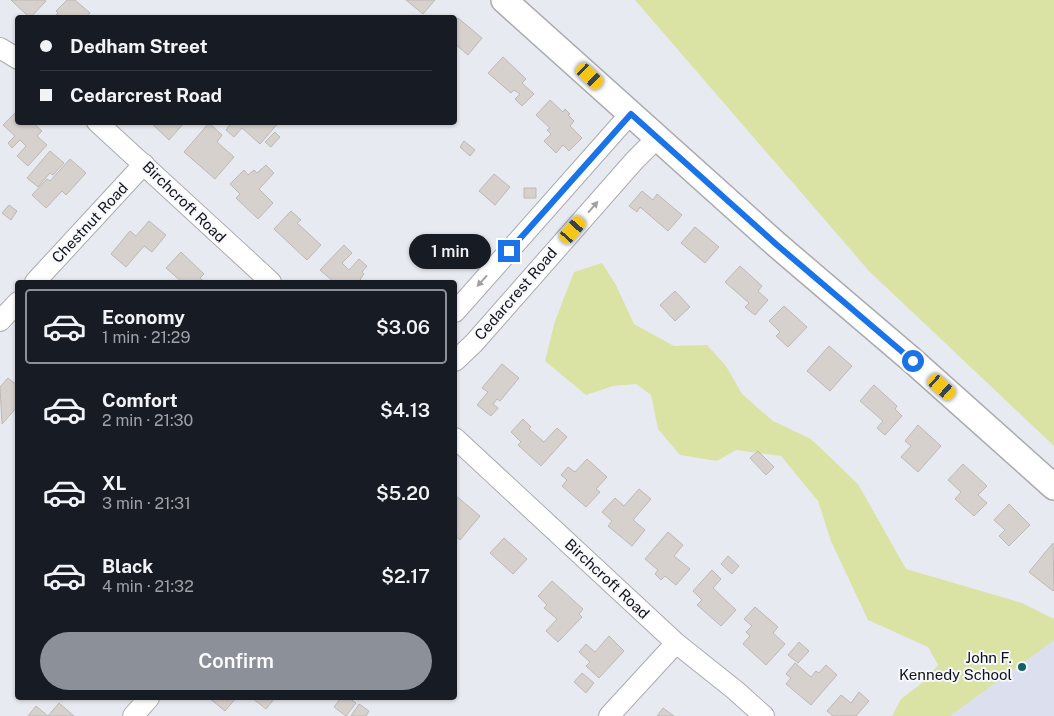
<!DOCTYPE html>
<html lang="en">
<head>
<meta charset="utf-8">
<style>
	:root { --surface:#171b24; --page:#20242c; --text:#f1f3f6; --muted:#9ea1a6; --line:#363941; --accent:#8c9099 }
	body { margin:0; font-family:"Public Sans",sans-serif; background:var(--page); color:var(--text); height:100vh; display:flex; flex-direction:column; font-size:19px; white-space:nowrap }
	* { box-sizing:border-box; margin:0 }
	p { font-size:16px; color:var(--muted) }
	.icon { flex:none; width:28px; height:28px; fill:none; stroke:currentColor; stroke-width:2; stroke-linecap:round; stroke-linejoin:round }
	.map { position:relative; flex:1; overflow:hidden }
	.panel { position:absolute; left:15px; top:280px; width:442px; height:420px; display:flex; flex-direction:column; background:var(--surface); border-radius:5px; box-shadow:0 1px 4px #0004 }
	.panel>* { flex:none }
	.top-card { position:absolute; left:15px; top:15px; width:442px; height:110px; border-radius:5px; box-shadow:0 1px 4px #0004; display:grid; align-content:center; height:110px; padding:0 25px; background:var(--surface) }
	.end { position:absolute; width:22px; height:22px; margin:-11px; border:6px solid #1a73e8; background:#fff; box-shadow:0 0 0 2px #fff }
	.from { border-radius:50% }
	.bubble { position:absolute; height:35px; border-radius:18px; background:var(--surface); box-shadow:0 1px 4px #0004; font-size:16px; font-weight:600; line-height:35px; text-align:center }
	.car { position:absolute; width:15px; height:30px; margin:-15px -8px; border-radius:6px; box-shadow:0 0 4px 1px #0007; background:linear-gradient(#f5c518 24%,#345 0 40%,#f5c518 0 76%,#345 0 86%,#f5c518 0) }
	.top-card b { display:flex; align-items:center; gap:18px; height:48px; font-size:19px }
	.top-card b+b { border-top:1px solid var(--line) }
	.top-card i { width:12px; height:12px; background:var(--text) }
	ul { padding:9px 0 0; list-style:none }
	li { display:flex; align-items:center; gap:15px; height:75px; margin:0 10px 8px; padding:0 15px; border:2px solid transparent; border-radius:5px }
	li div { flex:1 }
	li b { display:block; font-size:19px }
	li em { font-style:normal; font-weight:600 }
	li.selected { border-color:var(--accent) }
	li>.icon { width:45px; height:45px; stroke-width:1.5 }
	.action { display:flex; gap:10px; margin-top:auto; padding:10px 25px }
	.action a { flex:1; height:58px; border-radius:30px; background:var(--accent); color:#fff; font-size:20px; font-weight:600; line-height:58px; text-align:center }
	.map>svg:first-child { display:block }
	.built { fill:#dce0ee }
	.green { fill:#dae3a4 }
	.building { fill:#d7d1cd; stroke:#beb8b4 }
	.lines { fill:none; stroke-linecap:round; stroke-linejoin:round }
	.minor-casing { stroke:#a9abb1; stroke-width:22 }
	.major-casing { stroke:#a9abb1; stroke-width:28 }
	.minor { stroke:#fff; stroke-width:20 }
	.major { stroke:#fff; stroke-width:25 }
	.oneway { fill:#a0a0a1 }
	.route { stroke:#1a73e8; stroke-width:6 }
	.poi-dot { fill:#12606b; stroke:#f6f8fe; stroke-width:2 }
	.labels { text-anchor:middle; stroke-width:4; stroke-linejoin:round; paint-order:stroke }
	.street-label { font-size:15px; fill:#111214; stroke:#f6f8fe }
	.poi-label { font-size:15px; fill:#111214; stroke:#f6f8fe; text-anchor:end }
</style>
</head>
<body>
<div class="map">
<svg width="1054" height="716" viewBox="0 0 1054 716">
	<rect width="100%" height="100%" fill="#e8eaf1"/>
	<path class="built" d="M1054,617V716H927Z"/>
	<path class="green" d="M635,0H1054V446L869,271Z
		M602,263L616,285L634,324L674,346L707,345L726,366L742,394L773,421L811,439L858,484L906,569L1022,603L1054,619V640L950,716H892L901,699L922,683L938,665L928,647L868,620L831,541L818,501L781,456L736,450L717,461L680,455L658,429L651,395L636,384L613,386L586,395L545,361L555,321L574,272Z"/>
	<path class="building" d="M11,0H44L46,1L30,18Z
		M67,0H75L90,13L86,18H54L58,13L56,11Z
		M406,0H435L423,14Z
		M458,18L482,38L468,55L455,44V22Z
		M503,57L526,79L522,83L534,94L522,106L515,99L520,94L514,90L511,93L488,73Z
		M550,100L563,112L565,109L570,114L568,115L574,121L570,126L582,138L569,151L563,145L556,153L544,141L551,134L547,130L550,128L536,115Z
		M18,110V122H32L42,131L37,136L47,145L28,166L17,156L26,146L20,140L12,148L8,143L15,136L3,125Z
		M150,122H183L184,123L169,140Z
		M232,122H279L260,144L242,128L234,137L226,130Z
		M209,123L222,135L217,142L234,157L215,179L184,152Z
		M275,132L280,137L271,147L265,142Z
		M464,141L475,150L470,156L460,147Z
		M50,151L64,163L53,175L50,173L38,187L27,178Z
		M70,159L86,173L66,195L62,191L46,208L32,195L47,179L50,181Z
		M266,165L274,173L259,189L273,203L258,219L236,198L240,194L230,184L244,170L248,175L254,170L257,173Z
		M494,174L510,187L495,205L479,191Z
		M524,188H536V198H524Z
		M642,191L653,200L657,194L682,215L668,231L640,207L637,212L629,206Z
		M9,205L17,211L11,220L2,213Z
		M291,211L301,220L297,223L321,245L307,260L274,229Z
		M149,221L166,235L152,252L144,246L126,267L111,254L130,231L136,236Z
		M695,227L719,247L705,263L681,243Z
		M344,245L352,253L342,263L349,270L359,259L367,266L362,272L364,274L360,279L363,282H334L320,270Z
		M181,252L204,274L200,278L205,282H182L166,268Z
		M740,266L762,286L758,291L768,300L755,315L745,307L749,303L725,282Z
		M675,291L690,307L675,321L660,305Z
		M784,306L807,327L788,347L776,336L780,332L769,321Z
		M829,346L852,366L830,391L807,371Z
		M502,364L519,378L500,401L497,399L493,404L498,408L491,416L477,405L488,392L482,388Z
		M8,378L18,386V399L15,402L18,406L2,424L0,387Z
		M874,385L897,406L895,409L902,416L885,435L877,428L883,421L860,401Z
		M523,419L531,427L529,429L544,442L557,428L567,437L541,466L518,445L521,442L511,432Z
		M918,425L941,446L918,472L901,457L911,446L905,441Z
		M758,451L774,467L766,475L750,458Z
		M587,459L607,477L596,489L600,492L586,507L562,486L567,480L561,475L568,467L575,472Z
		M963,464L987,486L978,495L987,503L974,516L955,499L961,492L948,480Z
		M639,489L651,499L633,520L645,530L632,546L608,526L612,521L602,512L615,498L624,506Z
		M455,495L480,516L460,540L455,536Z
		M1009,504L1030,525L1009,546L999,536L1005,530L994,520Z
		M668,532L683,545L674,556L690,569L676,585L665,576L661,580L655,574L658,570L645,559Z
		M504,538L527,559L513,574L490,553Z
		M1053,543L1054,590L1053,591L1029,572Z
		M728,556L739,566L732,574L721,564Z
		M712,570L721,579L713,588L736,610L721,626L697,605L702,600L693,591Z
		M552,581L583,609L579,614L582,617L558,642L546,631L557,619L544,608L547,605L538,596Z
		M755,607L778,627L773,633L785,644L766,665L743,644L750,636L746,632L752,626L744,619Z
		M609,636L624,651L599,678L586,666L590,662L579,652L586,644L595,652Z
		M799,642L809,651L798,663L788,655Z
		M795,663L811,677L816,671L819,673L826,665L837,675L811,705L786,684L791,678L786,674Z
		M582,673L594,683L586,693L574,682Z
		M859,692L869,701L856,716H833L827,711L841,695L851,703Z
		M209,698H236L225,711Z
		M252,698H275L266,709Z
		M341,698H349L356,703L346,716L334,707Z
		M59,703L74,716H48Z
		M359,704L369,711L366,716H351Z
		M36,706L48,716H28Z
		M663,708L674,716H657Z"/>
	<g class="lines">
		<g class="minor-casing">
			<path id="minor" d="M0,48L18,59
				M97,122L271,282
				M35,282L144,164
				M455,312L631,113
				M0,321L18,302
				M455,361L474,343L635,160L657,138
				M455,438L676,643L735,690L764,716
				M133,716L149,698
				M609,716L676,643"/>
		</g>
		<g class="major-casing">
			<path id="major" d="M504,0L777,245L913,361L1054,487"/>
		</g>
		<use href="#minor" class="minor"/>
		<use href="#major" class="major"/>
	</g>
	<defs><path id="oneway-solid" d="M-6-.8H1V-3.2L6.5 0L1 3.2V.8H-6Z" transform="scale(1.25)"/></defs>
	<g class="oneway">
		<use href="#oneway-solid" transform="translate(593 207) rotate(-49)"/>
		<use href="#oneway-solid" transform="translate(482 281) rotate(132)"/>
	</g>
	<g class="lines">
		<path class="route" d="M509,251L631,114L777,245L913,361"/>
	</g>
	<circle class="poi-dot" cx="1022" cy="667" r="5"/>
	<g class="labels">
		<g class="street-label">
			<text transform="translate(184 202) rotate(44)" y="5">Birchcroft Road</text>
			<text transform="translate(90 223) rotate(-47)" y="5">Chestnut Road</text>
			<text transform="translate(516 294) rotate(-49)" y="5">Cedarcrest Road</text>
			<text transform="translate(607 579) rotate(43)" y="5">Birchcroft Road</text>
		</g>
		<g class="poi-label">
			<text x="1012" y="663">John F.<tspan x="1012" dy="17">Kennedy School</tspan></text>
		</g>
	</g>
</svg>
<i class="end from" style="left:913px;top:361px"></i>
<i class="end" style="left:509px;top:251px"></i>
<div class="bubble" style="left:409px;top:234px;width:82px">1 min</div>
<i class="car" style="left:590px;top:76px;rotate:133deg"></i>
<i class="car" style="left:573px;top:230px;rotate:41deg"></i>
<i class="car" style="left:942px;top:387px;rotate:131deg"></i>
<div class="top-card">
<b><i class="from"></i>Dedham Street</b>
<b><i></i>Cedarcrest Road</b>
</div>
<section class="panel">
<ul>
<li class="selected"><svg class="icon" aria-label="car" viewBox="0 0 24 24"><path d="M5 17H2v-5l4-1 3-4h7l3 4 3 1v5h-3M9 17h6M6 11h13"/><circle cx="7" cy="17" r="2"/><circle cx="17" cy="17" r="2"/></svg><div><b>Economy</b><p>1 min · 21:29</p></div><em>$3.06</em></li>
<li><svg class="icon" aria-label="car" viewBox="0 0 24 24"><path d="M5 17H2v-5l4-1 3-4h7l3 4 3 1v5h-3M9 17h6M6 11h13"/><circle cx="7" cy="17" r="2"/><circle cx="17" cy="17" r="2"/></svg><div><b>Comfort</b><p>2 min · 21:30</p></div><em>$4.13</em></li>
<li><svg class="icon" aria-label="car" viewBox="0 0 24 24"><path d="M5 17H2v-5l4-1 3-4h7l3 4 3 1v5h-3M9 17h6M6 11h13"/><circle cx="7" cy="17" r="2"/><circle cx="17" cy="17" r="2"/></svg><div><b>XL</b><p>3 min · 21:31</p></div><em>$5.20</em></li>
<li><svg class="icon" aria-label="car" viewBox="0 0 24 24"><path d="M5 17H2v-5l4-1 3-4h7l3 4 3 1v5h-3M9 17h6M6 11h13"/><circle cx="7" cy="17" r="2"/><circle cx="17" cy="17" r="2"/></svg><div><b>Black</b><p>4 min · 21:32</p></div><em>$2.17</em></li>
</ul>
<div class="action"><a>Confirm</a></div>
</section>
</div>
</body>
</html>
